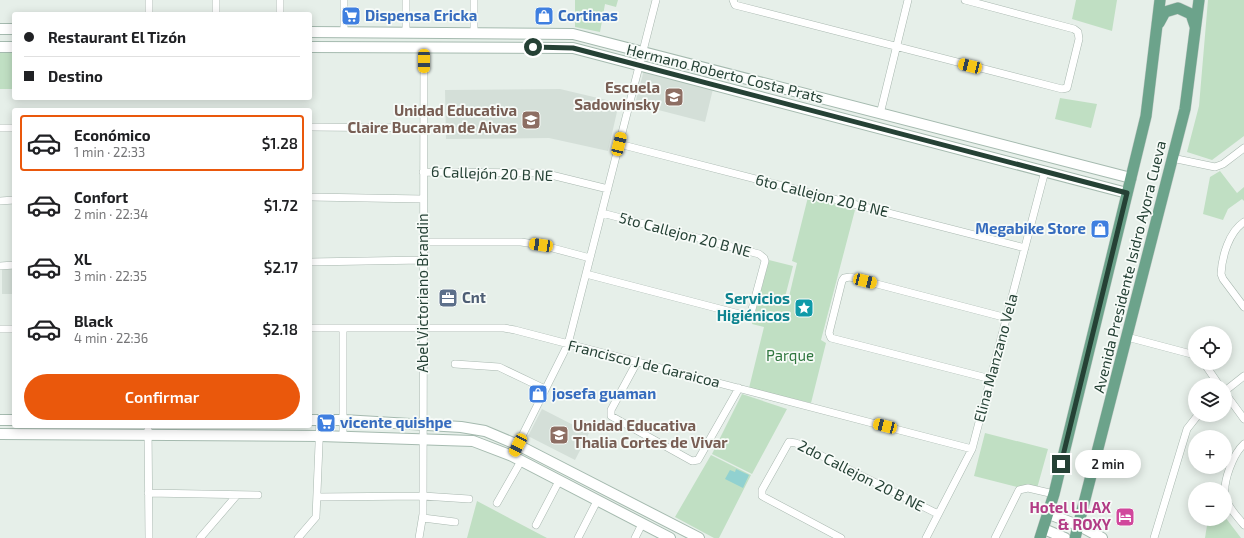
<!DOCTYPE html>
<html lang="es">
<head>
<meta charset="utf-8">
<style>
	:root { --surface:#fff; --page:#f6f6f6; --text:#202124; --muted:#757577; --line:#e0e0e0; --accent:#ea580c }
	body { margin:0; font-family:"Exo 2",sans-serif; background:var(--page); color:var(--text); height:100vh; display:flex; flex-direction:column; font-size:15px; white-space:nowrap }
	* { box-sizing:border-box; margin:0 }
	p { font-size:13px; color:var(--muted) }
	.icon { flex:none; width:22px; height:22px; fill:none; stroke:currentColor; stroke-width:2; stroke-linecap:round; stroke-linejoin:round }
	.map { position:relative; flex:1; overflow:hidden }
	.drawer { position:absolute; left:12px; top:108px; width:300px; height:320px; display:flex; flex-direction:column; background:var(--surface); border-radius:4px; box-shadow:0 2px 10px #0003 }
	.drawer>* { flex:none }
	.top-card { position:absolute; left:12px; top:12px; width:300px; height:88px; border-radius:4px; box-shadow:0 2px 10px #0003; display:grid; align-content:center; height:88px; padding:0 12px; background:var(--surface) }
	.fabs { position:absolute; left:1188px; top:326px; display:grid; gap:8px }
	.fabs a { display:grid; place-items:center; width:44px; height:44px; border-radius:50%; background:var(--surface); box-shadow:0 2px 10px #0003; font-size:20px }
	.end { position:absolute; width:18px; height:18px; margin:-9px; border:5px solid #254135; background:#fff; box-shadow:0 0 0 2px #fff }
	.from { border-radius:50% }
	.bubble { position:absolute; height:28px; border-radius:14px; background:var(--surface); box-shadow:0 2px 10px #0003; font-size:13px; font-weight:600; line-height:28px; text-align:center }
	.car { position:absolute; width:12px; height:24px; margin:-12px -6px; border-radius:5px; box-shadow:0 0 3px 1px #0007; background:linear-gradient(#f5c518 24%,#345 0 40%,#f5c518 0 76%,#345 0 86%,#f5c518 0) }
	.top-card b { display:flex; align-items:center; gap:14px; height:38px; font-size:15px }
	.top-card b+b { border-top:1px solid var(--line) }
	.top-card i { width:10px; height:10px; background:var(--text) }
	ul { padding:7px 0 0; list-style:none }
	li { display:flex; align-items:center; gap:12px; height:56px; margin:0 8px 6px; padding:0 4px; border:2px solid transparent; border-radius:4px }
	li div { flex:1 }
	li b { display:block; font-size:15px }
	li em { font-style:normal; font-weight:600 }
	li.current { border-color:var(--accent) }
	li>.icon { width:36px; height:36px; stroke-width:1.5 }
	.primary-button { display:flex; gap:8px; margin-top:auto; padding:8px 12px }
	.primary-button a { flex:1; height:46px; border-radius:24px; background:var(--accent); color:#fff; font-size:16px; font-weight:600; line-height:46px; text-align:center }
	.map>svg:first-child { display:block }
	.built { fill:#d4dfd8 }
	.green { fill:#c0dfc3 }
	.water { fill:#91d1d0 }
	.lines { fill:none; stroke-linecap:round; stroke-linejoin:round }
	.street-casing { stroke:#a8b7af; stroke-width:8 }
	.secondary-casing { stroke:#a5baaf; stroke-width:12 }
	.primary-casing { stroke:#c2cac6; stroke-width:12 }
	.street { stroke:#fff; stroke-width:7 }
	.secondary { stroke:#fff; stroke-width:10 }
	.primary { stroke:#6ca38b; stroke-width:11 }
	.route { stroke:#254135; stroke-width:5 }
	.labels { text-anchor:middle; stroke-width:3.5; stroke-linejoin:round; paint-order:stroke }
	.shop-label { font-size:15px; font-weight:bold; fill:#366cbe; stroke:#f7fbf8; text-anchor:start }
	.street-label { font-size:15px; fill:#254135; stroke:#f7fbf8 }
	.education-label { font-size:15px; font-weight:bold; fill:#785e54; stroke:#f7fbf8; text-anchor:end }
	.service-label { font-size:15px; font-weight:bold; fill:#4e5e75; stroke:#f7fbf8; text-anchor:start }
	.culture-label { font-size:15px; font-weight:bold; fill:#0d838f; stroke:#f7fbf8; text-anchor:end }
	.park-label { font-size:15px; fill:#30773f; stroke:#f7fbf8 }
	.hotel-label { font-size:15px; font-weight:bold; fill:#b23c85; stroke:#f7fbf8; text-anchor:end }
</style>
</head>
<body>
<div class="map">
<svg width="1244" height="538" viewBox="0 0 1244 538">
	<rect width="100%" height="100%" fill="#e6efe9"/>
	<path class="built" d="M644,70L713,89L705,122L635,104Z
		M560,89L619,103L608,151L549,138L446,139L445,90Z
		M2,269H14V294H2Z
		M542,409L589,433L575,460L528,436Z"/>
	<path class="green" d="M575,0H618L616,7L605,4L600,32L575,27Z
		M1076,0H1117L1112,31L1072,19Z
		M1208,0H1244V136L1212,160L1187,152L1199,106Z
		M0,47H14V89H0Z
		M1060,98L1097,104L1091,128L1055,119Z
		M1220,171L1237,193L1244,187V201L1242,199L1228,209L1223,220L1203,214L1210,177Z
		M808,197L855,210L821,340L826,343L811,403L749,388L764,327L752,324L759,298L787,305L797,263L792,261Z
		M769,260L793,266L784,301L760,294Z
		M742,394L787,409L752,474L712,454Z
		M985,433L1048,449L1036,492L974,476Z
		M711,455L751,475L719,538H714L675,517Z
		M477,501L547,538H467Z
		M1225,517L1241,538H1205L1208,519H1225Z"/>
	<path class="water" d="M736,469L749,475L743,488L725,479L730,470L735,472Z"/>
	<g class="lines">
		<g class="street-casing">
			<path id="street" d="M733,0L735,5L1062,89L1067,88L1079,39L1078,32L1074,29L965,0
				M149,14V0
				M216,14V0
				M280,14V0
				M344,32V0
				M406,33V0
				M474,33V0
				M880,114L908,0
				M310,127L424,128
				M0,128H14
				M619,144L1025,248
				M1172,158L1215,167L1223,164L1244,148
				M423,172L543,173L608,189
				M310,197L423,199
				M0,201L14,200
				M1244,222C1229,232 1222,256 1221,274L1223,279L1244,307
				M423,242H521L541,245L590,258
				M310,262L423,260
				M0,266L14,265
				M586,274L747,316L751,313L765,261L764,258L759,254L602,213
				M310,328H504L515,330L972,449
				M0,329H14
				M1127,337L1195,355
				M637,362L611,410V416L692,461L698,460L739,388
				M1204,363L1219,385
				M455,364L499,367L545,389
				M991,379L831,338L829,333L842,281L844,278L850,277L1007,318
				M1225,391L1244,376
				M1225,393L1244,419
				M148,426L149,538
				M343,436V328
				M1244,444C1233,454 1223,481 1225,496C1227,507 1238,517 1244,525
				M512,456L568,344L656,0
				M148,493L258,495
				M317,497L423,496L469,499
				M497,503L521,461
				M423,518L455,522
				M536,525L559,481
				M200,538L237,495
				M298,538L316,517L320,420
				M419,538L423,514L424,47
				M578,538L597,501
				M635,538L642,524
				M841,538L762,496V490L789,442L796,443L938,514
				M926,538L972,449L1045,171
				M995,538L1019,490L1028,488L1054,494
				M1154,538L1187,429L1198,415"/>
		</g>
		<g class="secondary-casing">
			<path id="secondary" d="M0,29H14
				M310,32L573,34L1131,178
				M0,47H14
				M310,47L573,48L1127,193
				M0,420H14
				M310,420H343L461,427L485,431L518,445L699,538
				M0,434L320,436L473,441L512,456L670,538
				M1049,514L1080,526L1102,538
				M1044,529L1065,538"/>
		</g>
		<g class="primary-casing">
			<path id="primary" d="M1159,23L1165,12L1178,8L1191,14L1195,26
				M1040,538L1054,494L1146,116L1160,0
				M1075,538L1185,109L1199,0"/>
		</g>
		<use href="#street" class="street"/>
		<use href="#secondary" class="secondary"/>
		<use href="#primary" class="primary"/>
	</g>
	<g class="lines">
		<path class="route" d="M533,47L573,48L1127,193L1061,464"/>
	</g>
	<defs>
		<g id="supermarket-square" transform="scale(1)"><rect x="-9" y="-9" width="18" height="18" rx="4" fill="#3f7fe0" stroke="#f7fbf8"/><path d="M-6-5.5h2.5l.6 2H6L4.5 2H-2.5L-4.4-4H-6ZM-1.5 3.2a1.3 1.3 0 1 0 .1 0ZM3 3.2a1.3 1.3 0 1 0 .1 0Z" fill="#fff"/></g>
		<g id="shop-square" transform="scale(1)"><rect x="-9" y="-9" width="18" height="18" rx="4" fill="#3f7fe0" stroke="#f7fbf8"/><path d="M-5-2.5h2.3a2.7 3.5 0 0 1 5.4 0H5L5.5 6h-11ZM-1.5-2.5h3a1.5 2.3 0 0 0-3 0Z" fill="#fff"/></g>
		<g id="school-square" transform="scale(1)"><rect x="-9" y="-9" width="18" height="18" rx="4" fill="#8d6e63" stroke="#f7fbf8"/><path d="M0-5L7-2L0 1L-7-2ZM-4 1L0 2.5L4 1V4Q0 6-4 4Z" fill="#fff"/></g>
		<g id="office-square" transform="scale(1)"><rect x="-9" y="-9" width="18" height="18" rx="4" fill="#5c6f8a" stroke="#f7fbf8"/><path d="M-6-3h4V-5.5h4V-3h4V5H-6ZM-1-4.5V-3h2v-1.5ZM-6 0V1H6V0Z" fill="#fff"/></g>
		<g id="sight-square" transform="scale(1)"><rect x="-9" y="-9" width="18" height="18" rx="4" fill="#0f9aa8" stroke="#f7fbf8"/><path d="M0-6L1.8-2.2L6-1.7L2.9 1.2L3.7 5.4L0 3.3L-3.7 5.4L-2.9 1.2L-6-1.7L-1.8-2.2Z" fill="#fff"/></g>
		<g id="hotel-square" transform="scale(1)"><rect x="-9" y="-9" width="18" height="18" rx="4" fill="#d1479c" stroke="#f7fbf8"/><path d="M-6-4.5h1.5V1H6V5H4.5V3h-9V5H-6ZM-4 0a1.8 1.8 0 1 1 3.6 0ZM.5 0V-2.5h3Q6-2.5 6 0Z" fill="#fff"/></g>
	</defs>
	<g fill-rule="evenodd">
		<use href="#supermarket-square" x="351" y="16"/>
		<use href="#shop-square" x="544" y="16"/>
		<use href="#school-square" x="674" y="97"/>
		<use href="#school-square" x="531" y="120"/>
		<use href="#shop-square" x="1100" y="229"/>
		<use href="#office-square" x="448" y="298"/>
		<use href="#sight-square" x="804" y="308"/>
		<use href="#shop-square" x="538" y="394"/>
		<use href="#supermarket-square" x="326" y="423"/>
		<use href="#school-square" x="559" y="435"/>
		<use href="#hotel-square" x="1125" y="517"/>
	</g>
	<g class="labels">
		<g class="shop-label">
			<text x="365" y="21">Dispensa Ericka</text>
			<text x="558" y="21">Cortinas</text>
			<text x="1086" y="234" text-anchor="end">Megabike Store</text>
			<text x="552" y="399">josefa guaman</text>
			<text x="340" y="428">vicente quishpe</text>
		</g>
		<g class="street-label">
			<text transform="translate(725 74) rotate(14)" y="5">Hermano Roberto Costa Prats</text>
			<text transform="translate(492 174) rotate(2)" y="5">6 Callejón 20 B NE</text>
			<text transform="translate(822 196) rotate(14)" y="5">6to Callejon 20 B NE</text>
			<text transform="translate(685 235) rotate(15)" y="5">5to Callejon 20 B NE</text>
			<text transform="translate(1130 267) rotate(-76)" y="5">Avenida Presidente Isidro Ayora Cueva</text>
			<text transform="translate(423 293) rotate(-90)" y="5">Abel Victoriano Brandin</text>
			<text transform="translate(996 358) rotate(-75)" y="5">Elina Manzano Vela</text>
			<text transform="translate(644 364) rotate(14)" y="5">Francisco J de Garaicoa</text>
			<text transform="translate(861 476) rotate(27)" y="5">2do Callejon 20 B NE</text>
		</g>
		<g class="education-label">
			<text x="660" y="93">Escuela<tspan x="660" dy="17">Sadowinsky</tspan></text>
			<text x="517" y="116">Unidad Educativa<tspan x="517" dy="17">Claire Bucaram de Aivas</tspan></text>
			<text x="573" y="431" text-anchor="start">Unidad Educativa<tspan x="573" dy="17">Thalia Cortes de Vivar</tspan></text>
		</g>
		<g class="service-label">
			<text x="462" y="303">Cnt</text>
		</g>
		<g class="culture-label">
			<text x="790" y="304">Servicios<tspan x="790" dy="17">Higiénicos</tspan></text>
		</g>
		<g class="park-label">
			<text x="790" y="361">Parque</text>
		</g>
		<g class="hotel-label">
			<text x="1111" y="513">Hotel LILAX<tspan x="1111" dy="17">&amp; ROXY</tspan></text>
		</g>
	</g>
</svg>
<div class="fabs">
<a><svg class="icon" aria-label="locate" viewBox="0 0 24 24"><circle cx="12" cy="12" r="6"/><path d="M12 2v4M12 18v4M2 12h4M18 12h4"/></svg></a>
<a><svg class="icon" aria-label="layers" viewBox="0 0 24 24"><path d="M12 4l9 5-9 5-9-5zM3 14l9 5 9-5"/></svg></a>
<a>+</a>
<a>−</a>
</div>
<i class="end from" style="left:533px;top:47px"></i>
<i class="end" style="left:1061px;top:464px"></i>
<div class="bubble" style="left:1075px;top:450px;width:66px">2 min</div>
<i class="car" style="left:424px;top:61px;rotate:180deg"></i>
<i class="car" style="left:970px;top:66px;rotate:284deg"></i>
<i class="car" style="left:619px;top:144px;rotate:14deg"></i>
<i class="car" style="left:541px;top:245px;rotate:278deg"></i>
<i class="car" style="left:865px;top:281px;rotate:104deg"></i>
<i class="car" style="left:885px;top:426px;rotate:285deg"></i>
<i class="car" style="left:518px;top:445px;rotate:207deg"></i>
<div class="top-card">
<b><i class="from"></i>Restaurant El Tizón</b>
<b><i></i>Destino</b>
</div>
<section class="drawer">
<ul>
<li class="current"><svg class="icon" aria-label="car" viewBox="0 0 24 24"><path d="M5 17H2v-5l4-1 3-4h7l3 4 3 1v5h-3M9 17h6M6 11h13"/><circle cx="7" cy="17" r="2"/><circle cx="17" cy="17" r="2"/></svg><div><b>Económico</b><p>1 min · 22:33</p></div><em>$1.28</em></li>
<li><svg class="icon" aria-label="car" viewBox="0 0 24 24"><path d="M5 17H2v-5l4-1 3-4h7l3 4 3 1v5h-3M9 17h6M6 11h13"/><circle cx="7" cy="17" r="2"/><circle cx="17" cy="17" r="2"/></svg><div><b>Confort</b><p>2 min · 22:34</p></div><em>$1.72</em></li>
<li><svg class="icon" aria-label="car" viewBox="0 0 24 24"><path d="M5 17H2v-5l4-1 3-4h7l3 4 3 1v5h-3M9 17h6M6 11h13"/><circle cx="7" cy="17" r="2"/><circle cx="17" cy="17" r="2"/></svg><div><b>XL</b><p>3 min · 22:35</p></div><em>$2.17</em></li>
<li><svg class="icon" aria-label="car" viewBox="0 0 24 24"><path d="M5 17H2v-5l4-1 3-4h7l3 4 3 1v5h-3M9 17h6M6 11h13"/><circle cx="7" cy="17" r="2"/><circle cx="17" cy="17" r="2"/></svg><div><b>Black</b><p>4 min · 22:36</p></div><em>$2.18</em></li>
</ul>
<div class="primary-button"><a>Confirmar</a></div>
</section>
</div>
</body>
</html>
